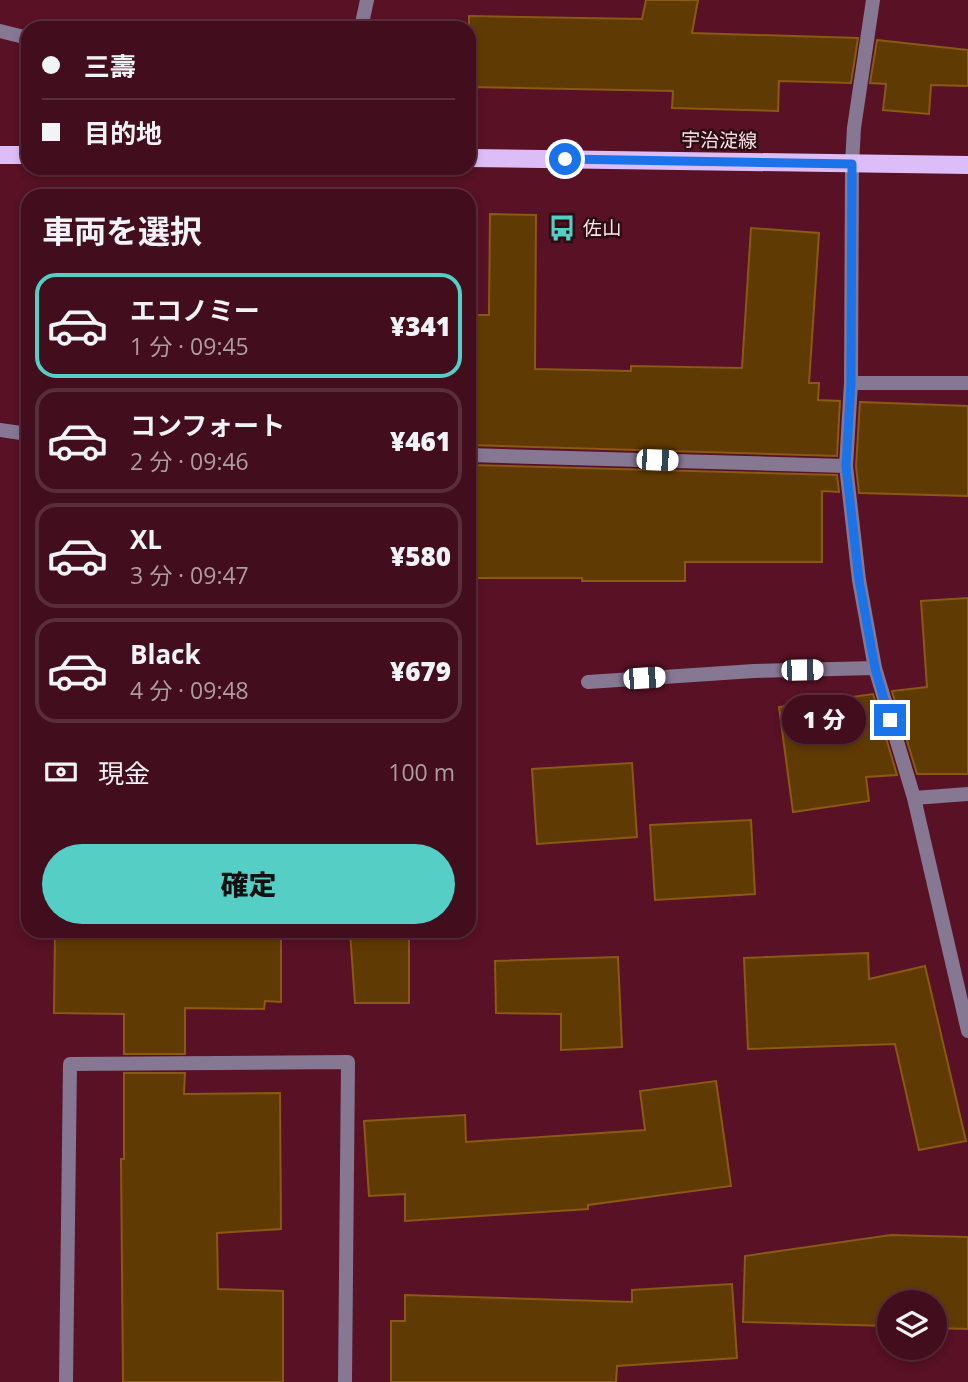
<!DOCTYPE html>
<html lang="ja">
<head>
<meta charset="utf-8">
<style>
	:root { --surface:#420d1c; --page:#491625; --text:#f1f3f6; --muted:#ae9ca3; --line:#5a2d3b; --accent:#55cec5 }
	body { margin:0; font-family:"Open Sans","Noto Sans JP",sans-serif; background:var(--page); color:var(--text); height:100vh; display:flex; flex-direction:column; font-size:26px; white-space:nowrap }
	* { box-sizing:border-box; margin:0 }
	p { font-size:23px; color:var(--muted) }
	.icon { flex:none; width:38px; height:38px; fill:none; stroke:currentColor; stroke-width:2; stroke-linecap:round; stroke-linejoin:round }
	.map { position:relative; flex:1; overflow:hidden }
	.details { position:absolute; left:21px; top:189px; width:455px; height:749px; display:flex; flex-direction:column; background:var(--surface); border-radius:21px; box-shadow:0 4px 10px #0003,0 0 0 2px var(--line) }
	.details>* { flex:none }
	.top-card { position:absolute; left:21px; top:21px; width:455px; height:154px; border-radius:21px; box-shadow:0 4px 10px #0003,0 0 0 2px var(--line); display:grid; align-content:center; height:154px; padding:0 21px; background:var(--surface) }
	.buttons { position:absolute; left:877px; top:1290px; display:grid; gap:14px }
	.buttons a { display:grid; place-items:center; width:70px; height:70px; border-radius:50%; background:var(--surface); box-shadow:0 4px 10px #0003,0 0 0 2px var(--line); font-size:35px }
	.end { position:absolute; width:32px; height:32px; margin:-16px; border:9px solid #1a73e8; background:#fff; box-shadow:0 0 0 4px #fff }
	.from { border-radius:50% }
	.bubble { position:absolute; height:49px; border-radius:24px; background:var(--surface); box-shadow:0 4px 10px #0003,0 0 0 2px var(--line); font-size:23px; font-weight:800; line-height:49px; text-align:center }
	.car { position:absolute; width:21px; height:42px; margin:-21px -10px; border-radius:9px; box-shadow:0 0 5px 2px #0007; background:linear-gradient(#fff 24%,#345 0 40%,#fff 0 76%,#345 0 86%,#fff 0) }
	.top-card b { display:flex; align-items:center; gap:24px; height:66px; font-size:26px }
	.top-card b+b { border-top:2px solid var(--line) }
	.top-card i { width:18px; height:18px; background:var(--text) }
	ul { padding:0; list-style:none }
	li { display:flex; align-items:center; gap:21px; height:105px; margin:0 14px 10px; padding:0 7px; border:4px solid var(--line); border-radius:21px }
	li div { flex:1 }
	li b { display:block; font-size:26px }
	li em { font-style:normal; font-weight:800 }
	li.active { border-color:var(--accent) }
	li>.icon { width:63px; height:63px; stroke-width:1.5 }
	h2 { padding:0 21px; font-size:32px; line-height:84px }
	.pay { display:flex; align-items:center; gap:18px; height:77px; padding:0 21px; font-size:26px }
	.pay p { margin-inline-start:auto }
	.primary-button { display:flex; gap:14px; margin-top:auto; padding:14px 21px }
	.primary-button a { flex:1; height:80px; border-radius:42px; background:var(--accent); color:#111; font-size:28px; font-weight:800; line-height:80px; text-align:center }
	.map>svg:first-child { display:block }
	.building { fill:#603a03; stroke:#8a5913; stroke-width:2 }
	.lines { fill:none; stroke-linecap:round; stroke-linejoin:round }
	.street { stroke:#867793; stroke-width:14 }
	.primary { stroke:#dcbdf8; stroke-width:18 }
	.route { stroke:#1a73e8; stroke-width:9 }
	.labels { text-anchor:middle; stroke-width:5; stroke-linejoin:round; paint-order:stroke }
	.street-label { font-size:19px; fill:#ffe3e7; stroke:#2b0d13 }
	.poi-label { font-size:19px; fill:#ffe3e7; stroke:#2b0d13; text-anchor:start }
</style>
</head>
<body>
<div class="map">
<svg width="968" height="1382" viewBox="0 0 968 1382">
	<rect width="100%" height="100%" fill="#581125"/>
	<path class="building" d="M646,0H698L692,33L858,38L851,83L779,81L778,111L672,108L673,91L469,87V16L642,19Z
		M877,40L968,50V86L931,85L929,114L883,110L886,84L870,83Z
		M490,214L536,215L535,369L631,371V366L742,368L751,228L819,233L809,383H819L818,400L840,401L837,456L469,445V315H489Z
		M860,402L968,406V496L859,493L856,466Z
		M469,465L837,475L839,492L822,491V562H685V581H582V578H469Z
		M968,598V774H917L892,691L927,687L921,601Z
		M873,694L897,775L866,777L869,801L793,812L779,707Z
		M632,763L637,837L537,844L532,769Z
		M751,820L755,894L655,900L650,825Z
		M55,931H281V1002L265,1001L264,1009L185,1008V1054H124V1014L54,1013Z
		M350,931H409V1003H355Z
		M868,953L869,979L925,966L966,1141L919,1150L895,1044L748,1049L744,958Z
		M618,957L622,1047L561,1050V1014L496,1013L495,961Z
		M124,1073H185L184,1094L280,1093L281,1229L217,1233L218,1289L283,1291V1382H123L121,1159H124Z
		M716,1081L731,1186L588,1205V1209L405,1221V1194L369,1196L364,1121L465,1115L466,1142L645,1130L640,1091Z
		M891,1235L968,1237V1329L934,1328V1302H889V1326L743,1322L745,1256Z
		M732,1284L737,1358L617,1366L616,1382H391V1321H405V1295L632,1302V1290Z"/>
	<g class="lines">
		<path class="street" d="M873,0L854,128L852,164L851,383L846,466L859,580L875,668L914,798L968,1031
			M361,28L367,0
			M0,31L28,38
			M851,383H968
			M0,430L28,434
			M469,455L846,466
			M588,682L754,671L875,668
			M914,798L968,794
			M66,1382L70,1064L348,1062L345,1382"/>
		<path class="primary" d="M0,155H28
			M469,158L968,165"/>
	</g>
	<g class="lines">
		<path class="route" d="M565,159L852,164L851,383L846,466L859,580L875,668L890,720"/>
	</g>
	<defs>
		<g id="bus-bare" transform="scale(2.1)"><path d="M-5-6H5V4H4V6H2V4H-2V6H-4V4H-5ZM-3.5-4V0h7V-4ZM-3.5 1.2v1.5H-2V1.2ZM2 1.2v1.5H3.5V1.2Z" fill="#55cec5" stroke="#2b0d13" stroke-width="2.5" paint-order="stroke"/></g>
	</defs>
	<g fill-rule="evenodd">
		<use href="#bus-bare" x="562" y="228"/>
	</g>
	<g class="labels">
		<g class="street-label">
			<text transform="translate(719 140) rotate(1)" y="7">宇治淀線</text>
		</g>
		<g class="poi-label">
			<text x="583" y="235">佐山</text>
		</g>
	</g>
</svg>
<div class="buttons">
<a><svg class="icon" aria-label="layers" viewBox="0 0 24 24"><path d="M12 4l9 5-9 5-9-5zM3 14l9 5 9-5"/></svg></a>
</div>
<i class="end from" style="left:565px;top:159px"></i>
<i class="end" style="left:890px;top:720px"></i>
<div class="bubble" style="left:782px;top:695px;width:84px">1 分</div>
<i class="car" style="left:657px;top:460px;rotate:92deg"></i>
<i class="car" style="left:802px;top:670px;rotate:89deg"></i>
<i class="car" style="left:644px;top:678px;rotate:86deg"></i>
<div class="top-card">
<b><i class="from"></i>三壽</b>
<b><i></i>目的地</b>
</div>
<section class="details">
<h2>車両を選択</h2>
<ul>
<li class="active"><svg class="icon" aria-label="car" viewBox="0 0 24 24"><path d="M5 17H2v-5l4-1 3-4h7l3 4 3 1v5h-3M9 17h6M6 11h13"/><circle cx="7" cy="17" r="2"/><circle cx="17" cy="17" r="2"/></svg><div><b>エコノミー</b><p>1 分 · 09:45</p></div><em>¥341</em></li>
<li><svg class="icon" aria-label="car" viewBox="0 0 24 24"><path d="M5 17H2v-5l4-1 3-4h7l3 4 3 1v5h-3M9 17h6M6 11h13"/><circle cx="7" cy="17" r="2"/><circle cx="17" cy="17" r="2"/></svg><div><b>コンフォート</b><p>2 分 · 09:46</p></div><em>¥461</em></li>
<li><svg class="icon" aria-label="car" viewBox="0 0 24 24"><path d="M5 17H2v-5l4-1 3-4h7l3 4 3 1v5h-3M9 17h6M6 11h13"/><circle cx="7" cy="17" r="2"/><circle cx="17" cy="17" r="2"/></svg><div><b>XL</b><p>3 分 · 09:47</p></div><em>¥580</em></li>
<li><svg class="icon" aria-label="car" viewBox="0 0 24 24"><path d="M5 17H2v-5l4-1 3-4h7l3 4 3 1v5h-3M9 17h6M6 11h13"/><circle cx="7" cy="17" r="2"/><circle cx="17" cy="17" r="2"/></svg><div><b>Black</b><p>4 分 · 09:48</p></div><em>¥679</em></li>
</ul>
<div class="pay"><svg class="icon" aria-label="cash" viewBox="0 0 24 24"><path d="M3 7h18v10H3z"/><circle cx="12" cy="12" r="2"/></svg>現金<p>100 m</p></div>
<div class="primary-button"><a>確定</a></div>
</section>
</div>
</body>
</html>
